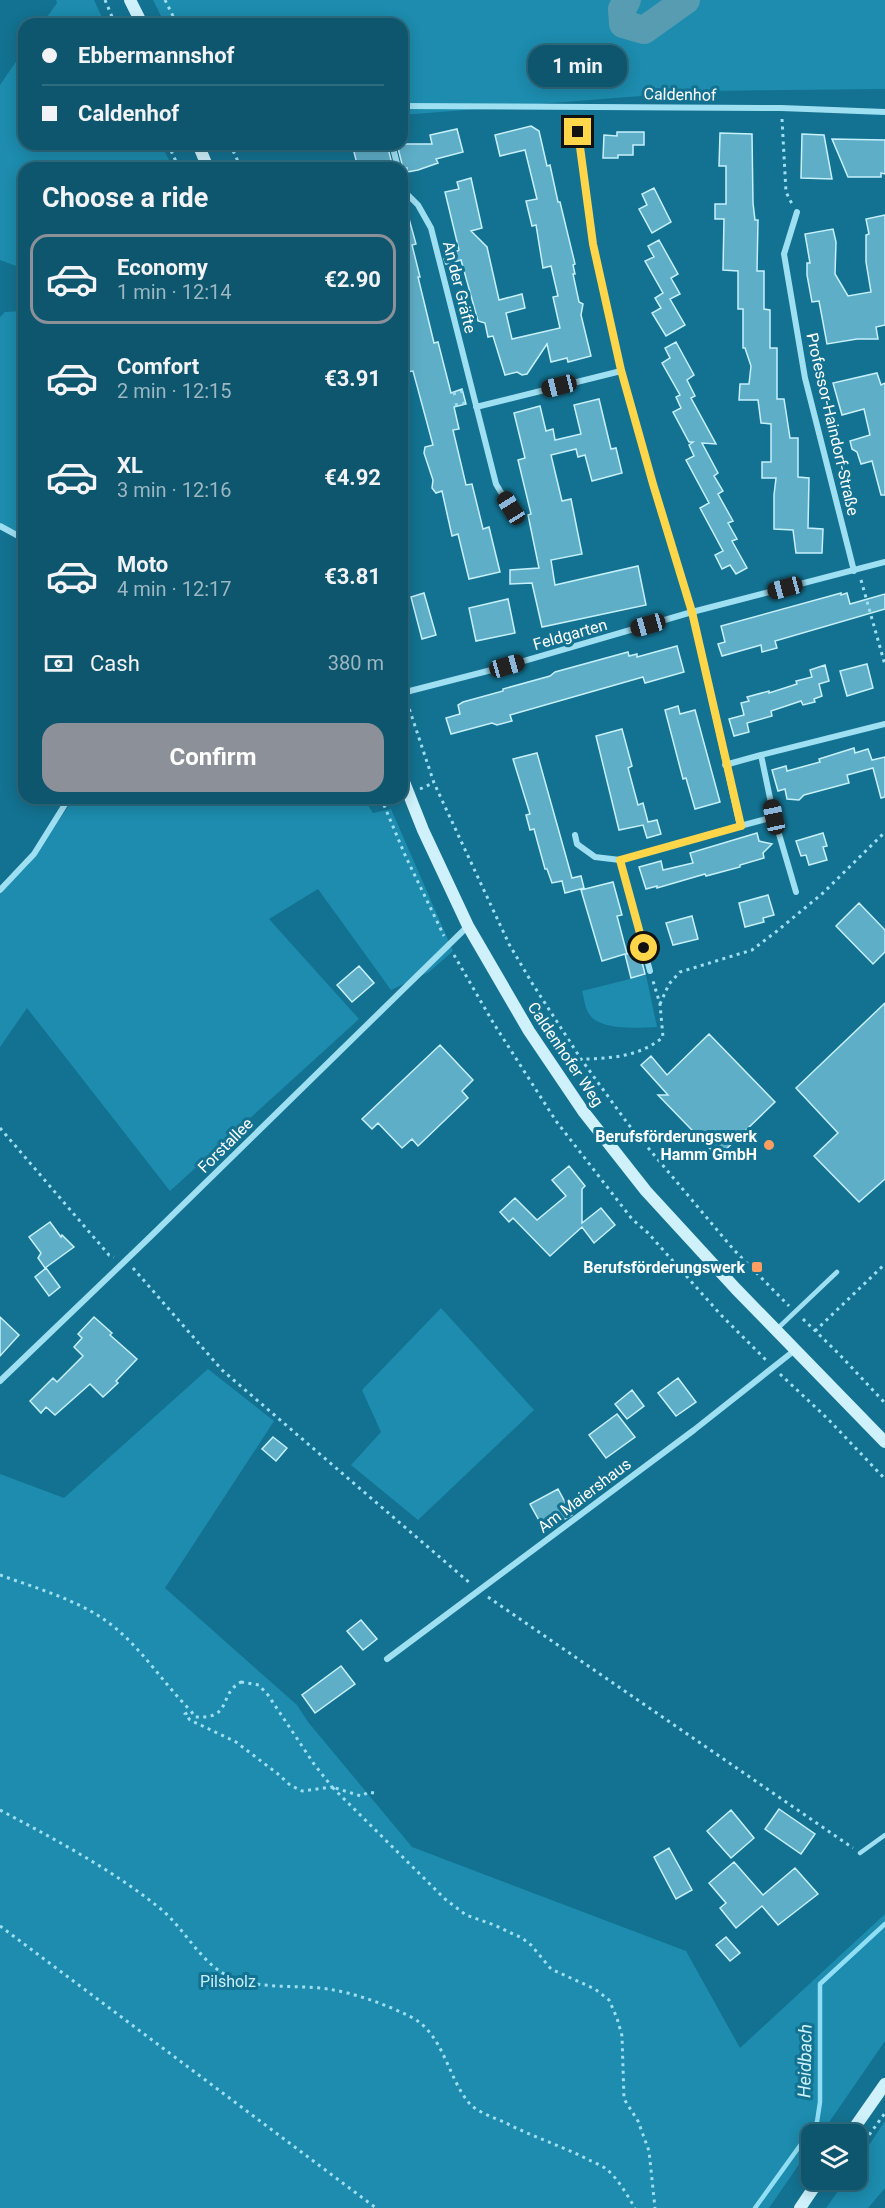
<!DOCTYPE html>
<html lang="en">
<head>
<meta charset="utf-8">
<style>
	:root { --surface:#0e566d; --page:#175c72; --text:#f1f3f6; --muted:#9bb7c2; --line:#2e6c80; --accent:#8c9099 }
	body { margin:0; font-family:Roboto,sans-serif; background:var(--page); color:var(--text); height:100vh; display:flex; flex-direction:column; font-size:22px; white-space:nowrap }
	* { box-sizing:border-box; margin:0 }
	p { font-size:20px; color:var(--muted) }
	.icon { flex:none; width:33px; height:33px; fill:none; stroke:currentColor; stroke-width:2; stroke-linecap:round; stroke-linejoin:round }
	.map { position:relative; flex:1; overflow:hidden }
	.drawer { position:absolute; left:18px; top:162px; width:390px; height:642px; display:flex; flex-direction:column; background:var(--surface); border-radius:18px; box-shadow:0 3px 15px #0003,0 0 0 2px var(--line) }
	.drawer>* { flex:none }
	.hud { position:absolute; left:18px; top:18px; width:390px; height:132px; border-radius:18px; box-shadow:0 3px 15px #0003,0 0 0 2px var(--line); display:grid; align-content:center; height:132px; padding:0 24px; background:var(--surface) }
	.controls { position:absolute; left:801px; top:2124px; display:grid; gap:12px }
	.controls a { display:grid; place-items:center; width:66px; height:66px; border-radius:12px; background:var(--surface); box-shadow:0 3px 15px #0003,0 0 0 2px var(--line); font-size:30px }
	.end { position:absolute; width:27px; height:27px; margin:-14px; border:8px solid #ffd54a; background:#111; box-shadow:0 0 0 3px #111 }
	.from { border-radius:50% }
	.bubble { position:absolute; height:42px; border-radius:18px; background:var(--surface); box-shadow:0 3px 15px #0003,0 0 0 2px var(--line); font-size:20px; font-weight:700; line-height:42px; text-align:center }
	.car { position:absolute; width:18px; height:36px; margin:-18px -9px; border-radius:8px; box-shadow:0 0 4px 2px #0007; background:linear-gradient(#222 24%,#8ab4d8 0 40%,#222 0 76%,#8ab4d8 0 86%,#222 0) }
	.hud b { display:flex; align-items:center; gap:21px; height:57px; font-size:22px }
	.hud b+b { border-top:2px solid var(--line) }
	.hud i { width:15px; height:15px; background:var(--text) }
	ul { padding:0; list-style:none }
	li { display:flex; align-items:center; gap:18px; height:90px; margin:0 12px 9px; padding:0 12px; border:3px solid transparent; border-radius:18px }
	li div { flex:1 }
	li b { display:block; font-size:22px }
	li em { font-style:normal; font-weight:700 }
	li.active { border-color:var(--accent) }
	li>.icon { width:54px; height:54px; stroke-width:1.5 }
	h2 { padding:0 24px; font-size:27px; line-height:72px }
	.pay { display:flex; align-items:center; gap:15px; height:66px; padding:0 24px; font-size:22px }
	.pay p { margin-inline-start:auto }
	.cta { display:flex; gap:12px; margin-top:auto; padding:12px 24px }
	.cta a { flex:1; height:69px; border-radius:18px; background:var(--accent); color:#fff; font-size:24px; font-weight:700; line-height:69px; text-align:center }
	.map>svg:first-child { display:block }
	.green { fill:#1d8cae }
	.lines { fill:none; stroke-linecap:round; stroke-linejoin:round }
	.stream { stroke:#91dff5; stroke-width:4.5 }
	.river { stroke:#589cb1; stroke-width:28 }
	.building { fill:#5eaec7; stroke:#c6f0fd; stroke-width:1.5 }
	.path { stroke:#9fdff2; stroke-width:3; stroke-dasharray:3 4.5; stroke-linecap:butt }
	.lane { stroke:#9fdff2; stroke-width:4.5 }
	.street { stroke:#9fdff2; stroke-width:6 }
	.secondary { stroke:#cef1fc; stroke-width:12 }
	.route { stroke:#ffd54a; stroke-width:8 }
	.poi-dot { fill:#ff9e60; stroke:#137291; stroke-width:2 }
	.labels { text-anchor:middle; stroke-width:6; stroke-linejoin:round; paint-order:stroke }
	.street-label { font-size:16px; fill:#fff; stroke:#137291 }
	.poi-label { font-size:16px; font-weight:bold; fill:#fff; stroke:#137291; text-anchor:end }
	.park-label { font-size:16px; fill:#c9f1fd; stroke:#137291 }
	.water-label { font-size:18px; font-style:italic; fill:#cdf1fb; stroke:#137291 }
</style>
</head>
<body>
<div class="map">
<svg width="885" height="2208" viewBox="0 0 885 2208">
	<rect width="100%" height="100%" fill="#137291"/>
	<path class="green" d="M56,0H94L105,24H42L57,3Z
		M153,0H885V89L704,91L402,115V24H165Z
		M24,50V144H161L173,168H24V269L0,260V85Z
		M24,311V535L0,523V317L5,312Z
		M74,798H363L373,813L391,809L453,951L429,972L391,990L318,889L269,919L359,1019L170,1191L27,1008L0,1047V893L28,865Z
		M646,975L657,1027C640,1028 600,1031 589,1014C585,1008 584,997 582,991Z
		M441,1308L534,1410L418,1520L351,1465L381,1432L362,1390Z
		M208,1369L274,1421L165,1588L297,1705L308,1722L412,1847L686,1951L740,2048L885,1914V2041L821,2134H812L811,2147L769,2208H0V1474L64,1498Z
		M885,2121V2188L868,2208H826L846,2180H856L857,2163Z"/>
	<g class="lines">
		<path class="stream" d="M755,2208L817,2122L820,2102V1984L885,1924"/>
		<path class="river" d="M627,0L622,9L623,24L644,30L686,0"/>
	</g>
	<path class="building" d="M531,126L539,131L547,166L550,165L558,202H560L575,264L573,265L575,274H573L579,302L583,304L581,315L591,356L568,362L567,358L551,362L547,344L527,374L522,375L517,372L505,375L493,336L488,337L485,323L478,321L461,260L446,264L444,259L459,250L445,192L459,189L457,182L471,178L482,228L471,231L487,247L499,300L522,294L525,308L506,313L512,339L560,328L553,297L558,296L551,266L543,268L536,225L532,226L526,201L537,199L525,150L500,156L495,135Z
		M457,129L463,152L436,159L438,163L418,170L407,172V168H403L397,144H432L430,135Z
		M617,132H644V145H633V155H618V158H603L604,135L617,136Z
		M720,133L752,134L753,203L755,220H758L757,271H764V309L770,310V348H777V399H784L790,438H798V477L809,478L808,528L823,529L822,553H796L793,530L774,529V495L776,478H762V462H771V424L761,423L758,400H739L740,384H749L751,366L745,348H743V309H738V271L723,270L724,219H715V204H726V166H719Z
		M802,134L824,135L832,179L801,178Z
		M832,139L885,140V174L881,173V177H848Z
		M352,144H387L393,168H358Z
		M654,188L671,222L652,233L639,209L647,205L642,194Z
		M406,208L416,244L412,245L420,277H418L434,343L438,342L451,393L462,389L466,404L454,407L459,429L453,430L466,485L472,484L483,529L489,527L500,572L469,579L458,534L452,536L442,491L436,493L432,488L433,480L424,453L425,447L433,445L413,371L407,372L402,352V209Z
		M885,215V325L876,327L878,339H857L827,344L819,301L812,302L807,275V263H810L805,234L833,229L836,242L835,274L848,296L871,292L866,262V235L869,234L866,219Z
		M659,240L678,274L671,278L680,294L670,299L685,325L666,336L652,313L661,308L655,298L663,293L645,261L654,257L648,246Z
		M676,342L694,375L687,380L695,396L691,398L716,444L702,443L718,473L714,476L723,491L718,494L733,521L728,523L737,539L732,541L747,568L736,574L730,565L722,569L715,555L723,551L700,508L709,503L686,460L694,456L689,445L693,442H689L673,412L681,408L676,397L680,395L662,363L670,358L665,348Z
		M877,373L881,385L885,383V495H881L872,461L861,464L857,452L852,449L850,441L870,435L864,409L842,415L833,383Z
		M599,399L611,449L616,448L622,473L592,481L585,455L578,457L576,449L551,455L562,501L571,499L582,554L551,560L555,585L638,566L646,605L542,627L532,583L510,584V570L539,568L528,515L531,514L518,460L525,458L514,413L540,406L546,431L553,429L555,440L581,434L574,405Z
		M424,593L436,635L422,639L411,597Z
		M841,593V595L847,593L850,604L885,594V609L775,641L777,648L762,652L761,645L722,656L718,644L725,642L721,626Z
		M508,599L515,633L476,641L469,608Z
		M677,646L684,672L645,683L643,677L510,715L512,721L497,725L492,723L451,734L446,718L460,714L458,705L463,702L503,691V689L550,676L555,672L628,652L629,656L637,654V657Z
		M867,664L873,688L847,696L840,671Z
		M825,665L829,681L819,684L822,696L814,699L815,702L803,705L801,701L771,711L772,716L747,723L749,732L734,736L729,719L744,715L741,703L749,701L747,697L769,691V693L797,684L796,681L812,677L810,670Z
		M678,706L680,714L695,710L720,802L695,809L686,778L683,779L665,710Z
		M622,729L632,766L628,768L638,805L643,803L648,822L657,820L661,834L647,838L643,825L619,830L596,736Z
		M854,748L855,753L868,749L872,760L885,757V797L881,798L873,768L847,775L849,783L804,795L799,800L787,799L785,789L778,791L772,770L786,766L787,771L820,762L819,759Z
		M537,753L572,878L581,876L584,888L565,893L562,881L552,883L547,869H545L534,829L530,830L526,815L530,814L513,759Z
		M757,833L759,841L772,844L763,853L764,858L740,865V867L706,876L705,874L657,888V886L646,889L639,867L661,861L663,870L693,863L690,853Z
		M823,833L827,846L823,847L827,860L809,865L806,855L801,856L796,841Z
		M613,882L622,915L617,916L627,954L639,950L645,974L631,978L625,954L602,961L581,890Z
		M768,895L774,915L763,918L764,922L745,927L739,903Z
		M859,903L885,930V952L873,964L836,926Z
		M692,916L698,939L673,945L666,923Z
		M359,966L374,983L352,1002L337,985Z
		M885,1003V1179L859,1202L814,1156L838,1133L796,1088Z
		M709,1034L775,1102L718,1157L658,1095H668L641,1065L651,1056L667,1075Z
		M440,1045L473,1080L462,1091L468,1098L418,1146L412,1139L402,1148L378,1123L372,1129L362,1119Z
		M569,1166L585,1186L582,1189V1223L601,1208L615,1225L594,1243L582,1227L550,1256L513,1218L509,1222L500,1212L515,1198L537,1220L566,1196L552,1180Z
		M50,1222L61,1237L62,1235L74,1247L45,1268L38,1258L41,1253L29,1237Z
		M46,1268L60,1287L49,1296L35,1277Z
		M0,1317L19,1335L0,1356Z
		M94,1317L112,1333L110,1335L137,1359L116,1381L118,1383L103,1397L90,1384L55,1415L46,1407L41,1413L30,1401L53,1378L57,1382L83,1356L74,1347L82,1338L78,1334Z
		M678,1378L696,1402L676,1416L658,1393Z
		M632,1390L644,1406L627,1419L615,1404Z
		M617,1414L635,1437L606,1458L589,1435Z
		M273,1437L287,1448L276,1461L262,1449Z
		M558,1489L572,1515L558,1523L555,1517L541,1524L530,1504Z
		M361,1620L377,1639L363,1650L347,1631Z
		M341,1666L355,1684L315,1713L302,1695Z
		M779,1809L815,1834L801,1854L765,1829Z
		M731,1810L754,1838L731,1858L707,1831Z
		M669,1848L692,1890L676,1899L654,1857Z
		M734,1862L763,1895L795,1868L818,1894L778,1925L762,1906L736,1928L720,1908L726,1903L709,1883Z
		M726,1937L740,1953L730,1961L716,1945Z"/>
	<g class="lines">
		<path class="path" d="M105,0L115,24
			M165,0L177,24
			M782,119L786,192L792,204
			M168,144L179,168
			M230,144L241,168
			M453,394L463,391
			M455,405L465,403
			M861,580L885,665
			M407,702L434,783L509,944L532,983L581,1059L628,1124L734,1250L789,1306
			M420,789L433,783
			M381,798L405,855L444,936
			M383,805L396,800
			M454,955L494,1024L556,1121L632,1219L648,1233L721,1315L767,1361
			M660,1004L669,984L680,972L752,950L777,931L823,893L885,832
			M564,1060C598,1058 635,1061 663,1037L660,1004L653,981
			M0,1128L109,1255L114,1257
			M133,1268L222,1370L471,1584
			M803,1319L839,1354L885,1403
			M815,1331L885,1264
			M780,1374L828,1419L885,1479
			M0,1575C41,1590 87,1602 120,1632C146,1655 166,1686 191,1711
			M488,1597L853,1848
			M241,1682L259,1685L268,1695L314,1764L332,1787L302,1791L290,1785L278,1774L236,1742L190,1720L185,1714L191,1711L195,1717C234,1719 217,1695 241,1682Z
			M374,1793L369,1792L361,1796L332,1787L445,1899L466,1915L494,1925L522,1938L531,1945L551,1969L595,1989L609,2000L617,2018L622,2036L624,2099L638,2121L649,2151L655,2208
			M0,1810C56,1840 113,1870 162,1910C184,1929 197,1956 221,1972C250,1991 295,1984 328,1989C354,1993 385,2004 409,2016C444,2032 447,2078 470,2104C479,2113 495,2118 506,2123C533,2137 562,2146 589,2160C594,2162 600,2165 605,2168C618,2178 627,2195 635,2208
			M0,1926L376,2208
			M856,2153L885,2113"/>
		<path class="lane" d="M776,1330L837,1272
			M860,1853L885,1835"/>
		<path class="street" d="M402,106L781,108L885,112
			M392,144L398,168
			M402,182L405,192L418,205L431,228L496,484L511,509
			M797,212L784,254L805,378L854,571
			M476,407L621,371
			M0,526L24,539
			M402,693L507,666L692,612L885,562
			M761,755L885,724
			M725,765L761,755L774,817L740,826
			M774,817L796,892
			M575,835L577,844L595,857L620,860L740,826L692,612L653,485L621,371L593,244L578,132
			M620,860L650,971
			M0,890L34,854L69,798
			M0,1381L150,1237L468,926
			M387,1659L694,1430L795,1350"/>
		<path class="secondary" d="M130,0L142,24
			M198,144L208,168
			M402,777L423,830L468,926L529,1031L583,1111L646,1191L736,1289L885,1442
			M850,2134L885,2084
			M800,2208L819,2180"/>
	</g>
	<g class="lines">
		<path class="route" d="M578,132L593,244L621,370L653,484L692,612L741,826L620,860L644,948"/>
	</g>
	<g class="poi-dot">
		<circle cx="769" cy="1145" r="6"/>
		<rect x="751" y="1261" width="12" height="12" rx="3"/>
	</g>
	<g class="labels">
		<g class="street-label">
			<text transform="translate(680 94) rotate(1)" y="6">Caldenhof</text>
			<text transform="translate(460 287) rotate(76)" y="6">An der Gräfte</text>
			<text transform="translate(833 424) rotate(77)" y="6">Professor-Haindorf-Straße</text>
			<text transform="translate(570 634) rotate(-16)" y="6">Feldgarten</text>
			<text transform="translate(566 1054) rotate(56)" y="6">Caldenhofer Weg</text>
			<text transform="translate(225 1145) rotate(-45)" y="6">Forstallee</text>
			<text transform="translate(584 1495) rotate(-37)" y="6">Am Maiershaus</text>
		</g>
		<g class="poi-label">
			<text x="757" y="1142">Berufsförderungswerk<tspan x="757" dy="18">Hamm GmbH</tspan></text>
			<text x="745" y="1273">Berufsförderungswerk</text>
		</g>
		<g class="park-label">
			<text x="228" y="1987">Pilsholz</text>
		</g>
		<g class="water-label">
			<text transform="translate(805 2061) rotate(-89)" y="6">Heidbach</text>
		</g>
	</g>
</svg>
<div class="controls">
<a><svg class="icon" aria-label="layers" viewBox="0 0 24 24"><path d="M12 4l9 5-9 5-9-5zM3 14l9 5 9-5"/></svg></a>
</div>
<i class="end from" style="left:644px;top:948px"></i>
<i class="end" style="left:578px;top:132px"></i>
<div class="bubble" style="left:528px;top:45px;width:99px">1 min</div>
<i class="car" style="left:559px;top:386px;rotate:256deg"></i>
<i class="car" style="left:511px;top:508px;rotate:328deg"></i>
<i class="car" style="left:785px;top:588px;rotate:255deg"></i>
<i class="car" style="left:648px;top:625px;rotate:254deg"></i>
<i class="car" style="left:507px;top:666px;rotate:74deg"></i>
<i class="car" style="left:774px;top:817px;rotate:348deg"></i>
<div class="hud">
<b><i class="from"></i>Ebbermannshof</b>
<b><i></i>Caldenhof</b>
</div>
<section class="drawer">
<h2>Choose a ride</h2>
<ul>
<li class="active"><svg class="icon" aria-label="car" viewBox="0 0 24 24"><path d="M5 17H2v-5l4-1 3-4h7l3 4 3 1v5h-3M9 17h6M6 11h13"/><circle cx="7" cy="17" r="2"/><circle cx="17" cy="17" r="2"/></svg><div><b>Economy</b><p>1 min · 12:14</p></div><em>€2.90</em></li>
<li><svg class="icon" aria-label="car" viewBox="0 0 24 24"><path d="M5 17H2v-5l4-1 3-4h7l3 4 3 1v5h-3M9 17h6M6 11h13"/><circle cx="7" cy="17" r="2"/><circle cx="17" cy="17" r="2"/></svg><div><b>Comfort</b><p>2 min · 12:15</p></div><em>€3.91</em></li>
<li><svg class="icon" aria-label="car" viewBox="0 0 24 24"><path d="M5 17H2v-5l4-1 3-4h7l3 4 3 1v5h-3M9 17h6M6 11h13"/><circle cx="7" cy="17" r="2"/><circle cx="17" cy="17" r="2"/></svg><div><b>XL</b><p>3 min · 12:16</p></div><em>€4.92</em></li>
<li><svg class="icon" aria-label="car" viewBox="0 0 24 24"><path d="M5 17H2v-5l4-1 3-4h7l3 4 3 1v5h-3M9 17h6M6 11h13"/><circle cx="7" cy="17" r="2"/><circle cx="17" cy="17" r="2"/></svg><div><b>Moto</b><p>4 min · 12:17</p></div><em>€3.81</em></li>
</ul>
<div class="pay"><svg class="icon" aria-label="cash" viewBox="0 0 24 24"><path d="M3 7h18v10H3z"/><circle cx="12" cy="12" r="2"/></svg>Cash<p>380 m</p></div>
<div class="cta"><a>Confirm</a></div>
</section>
</div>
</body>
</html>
